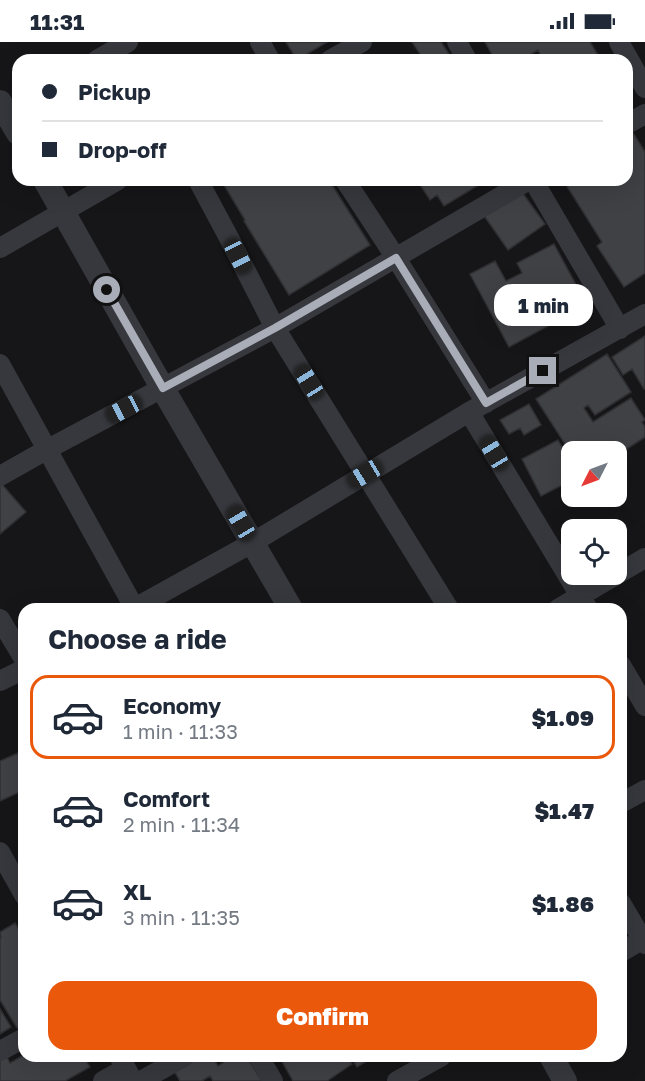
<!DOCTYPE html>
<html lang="en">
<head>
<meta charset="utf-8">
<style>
	:root { --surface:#fff; --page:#f6f6f7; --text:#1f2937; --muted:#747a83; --line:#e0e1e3; --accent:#ea580c }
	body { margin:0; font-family:"Golos Text",sans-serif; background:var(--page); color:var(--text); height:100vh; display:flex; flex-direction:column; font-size:22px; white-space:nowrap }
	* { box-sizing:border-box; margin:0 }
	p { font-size:20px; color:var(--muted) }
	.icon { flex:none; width:33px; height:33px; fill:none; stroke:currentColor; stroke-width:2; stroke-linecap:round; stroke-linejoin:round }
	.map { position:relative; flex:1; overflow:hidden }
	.panel { position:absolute; left:18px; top:561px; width:609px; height:459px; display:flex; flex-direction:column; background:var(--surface); border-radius:18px; box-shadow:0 6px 24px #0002 }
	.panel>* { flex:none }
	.top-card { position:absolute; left:12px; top:12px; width:621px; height:132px; border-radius:18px; box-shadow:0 6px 24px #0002; display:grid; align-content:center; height:132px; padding:0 30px; background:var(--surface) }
	.needle { width:39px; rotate:228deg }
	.buttons { position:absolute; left:561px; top:399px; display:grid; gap:12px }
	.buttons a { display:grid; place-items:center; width:66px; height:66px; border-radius:12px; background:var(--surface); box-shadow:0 6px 24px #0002; font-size:30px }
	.end { position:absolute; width:27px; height:27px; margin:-14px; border:8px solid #a8adb8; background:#111; box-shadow:0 0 0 3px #111 }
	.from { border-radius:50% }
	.bubble { position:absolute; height:42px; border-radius:18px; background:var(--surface); box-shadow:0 6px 24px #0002; font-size:20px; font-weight:800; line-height:42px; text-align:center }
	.car { position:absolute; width:18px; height:36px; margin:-18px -9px; border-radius:8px; box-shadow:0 0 4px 2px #0007; background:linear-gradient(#222 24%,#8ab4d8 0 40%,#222 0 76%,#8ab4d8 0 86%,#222 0) }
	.top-card b { display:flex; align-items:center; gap:21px; height:57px; font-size:22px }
	.top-card b+b { border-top:2px solid var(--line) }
	.top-card i { width:15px; height:15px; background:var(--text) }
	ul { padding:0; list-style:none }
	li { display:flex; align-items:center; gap:18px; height:84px; margin:0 12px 9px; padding:0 18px; border:3px solid transparent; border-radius:18px }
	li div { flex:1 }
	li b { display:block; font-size:22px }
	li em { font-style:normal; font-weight:800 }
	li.current { border-color:var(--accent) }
	li>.icon { width:54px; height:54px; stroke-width:1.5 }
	h2 { padding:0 30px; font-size:27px; line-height:72px }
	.primary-button { display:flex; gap:12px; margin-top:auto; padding:12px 30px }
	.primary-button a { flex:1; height:69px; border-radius:18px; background:var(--accent); color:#fff; font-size:24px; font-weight:800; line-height:69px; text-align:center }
	.status { display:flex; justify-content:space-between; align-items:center; height:42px; padding:0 30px; background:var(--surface); direction:ltr }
	.status svg { height:16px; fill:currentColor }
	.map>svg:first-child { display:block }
	.building { fill:#404145; stroke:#303034; stroke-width:1.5 }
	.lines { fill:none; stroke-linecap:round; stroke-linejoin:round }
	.minor { stroke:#37383d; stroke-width:20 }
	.tertiary { stroke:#37383d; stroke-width:24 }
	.route { stroke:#a8adb8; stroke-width:8 }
</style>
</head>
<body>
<div class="status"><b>11:31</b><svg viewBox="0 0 49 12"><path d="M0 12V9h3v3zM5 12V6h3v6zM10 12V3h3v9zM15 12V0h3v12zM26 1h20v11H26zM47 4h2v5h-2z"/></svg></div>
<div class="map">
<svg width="645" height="1039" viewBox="0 0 645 1039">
	<rect width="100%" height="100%" fill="#161618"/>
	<path class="building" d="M286,0H327L297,18Z
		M412,0H441L453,18H424Z
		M485,0H590L601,18H535L541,14L538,8L521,18H495Z
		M630,86L645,110V231L624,245L597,204L602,200L563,138H627V88Z
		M221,138H329L370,203L289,253L244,179L245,178Z
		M417,138H487L444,164L437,153L430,158Z
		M517,143L545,182L508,208L480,168Z
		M554,202L587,263L509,305L470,232L495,219L506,239L522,231L517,221Z
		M645,294V346L644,347L632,327L623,333L612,315Z
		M607,312L631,350L595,373L588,363L584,366L593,380L631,356L645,378L642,380L645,385V395L619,412L616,410H572V413L536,357Z
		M529,362L541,383L524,393L520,386L509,392L500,378Z
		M558,398L572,423V438L541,454L522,417Z
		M0,440L26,470L0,492Z
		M18,711L24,724V748L0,759V719Z
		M15,881L24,896V982L17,986L0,958V897L1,896L0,890Z
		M0,967L11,985L0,992Z
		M6,1013L10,1021L24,1013V1014H83L90,1025L65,1039H0V1017Z
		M200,1014H212L218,1024L233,1014H246L262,1039H213L210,1034L202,1039H180L174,1029L195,1015L196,1017Z
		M282,1014H302L303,1017L307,1014H346L352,1022L327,1039H293L280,1016Z
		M350,1014H375L357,1025Z"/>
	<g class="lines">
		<path class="minor" d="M260,0L270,18
			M457,0L467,18
			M619,0L645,46
			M97,18L128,0
			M330,18L362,0
			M627,82L645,72
			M198,138L229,196L275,286L449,567
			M345,138L396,216L486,361
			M533,138L620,287
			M0,206L118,138
			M0,322L135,567
			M469,370L588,567
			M0,434L46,408L275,286L529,138
			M133,567L252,501L469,370L645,272
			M558,567L645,516
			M0,577L24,617
			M621,623L645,664
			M0,639L24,627
			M621,761L645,748
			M0,810L24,853
			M621,861L645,902
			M621,910L645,896
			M0,1009L24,996
			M119,1014L133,1039
			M258,1014L273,1039
			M103,1039L126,1026
			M141,1039L185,1014
			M397,1039L442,1014"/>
		<path class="tertiary" d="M0,60L18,91
			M45,138L163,347L291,567
			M551,1014L565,1039"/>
	</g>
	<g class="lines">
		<path class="route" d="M107,248L163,346L275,286L396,216L486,361L543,329"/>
	</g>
</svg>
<div class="buttons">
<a><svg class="needle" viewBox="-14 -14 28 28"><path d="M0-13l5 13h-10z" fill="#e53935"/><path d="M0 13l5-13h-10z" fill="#747a83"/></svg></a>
<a><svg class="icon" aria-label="locate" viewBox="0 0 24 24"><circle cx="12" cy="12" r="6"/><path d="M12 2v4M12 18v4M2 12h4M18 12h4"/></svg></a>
</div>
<i class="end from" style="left:107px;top:248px"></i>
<i class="end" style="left:543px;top:329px"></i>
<div class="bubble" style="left:494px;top:242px;width:99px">1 min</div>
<i class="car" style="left:238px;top:214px;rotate:153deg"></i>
<i class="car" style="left:309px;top:340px;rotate:328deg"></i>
<i class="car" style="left:124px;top:367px;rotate:242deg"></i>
<i class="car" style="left:494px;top:411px;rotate:329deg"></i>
<i class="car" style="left:365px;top:432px;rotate:239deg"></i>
<i class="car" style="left:241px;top:481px;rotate:330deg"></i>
<div class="top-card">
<b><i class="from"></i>Pickup</b>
<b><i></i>Drop-off</b>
</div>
<section class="panel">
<h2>Choose a ride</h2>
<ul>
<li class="current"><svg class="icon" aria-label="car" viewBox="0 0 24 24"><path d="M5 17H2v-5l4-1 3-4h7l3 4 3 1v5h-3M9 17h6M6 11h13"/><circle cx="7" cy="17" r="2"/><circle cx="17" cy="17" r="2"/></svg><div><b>Economy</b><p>1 min · 11:33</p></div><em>$1.09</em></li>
<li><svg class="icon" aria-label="car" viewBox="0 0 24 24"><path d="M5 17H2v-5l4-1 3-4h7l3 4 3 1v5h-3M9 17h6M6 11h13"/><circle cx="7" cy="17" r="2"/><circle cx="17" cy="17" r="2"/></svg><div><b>Comfort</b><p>2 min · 11:34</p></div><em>$1.47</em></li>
<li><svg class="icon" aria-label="car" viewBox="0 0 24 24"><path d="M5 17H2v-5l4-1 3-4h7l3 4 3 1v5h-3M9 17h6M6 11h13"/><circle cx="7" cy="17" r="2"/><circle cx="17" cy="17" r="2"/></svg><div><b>XL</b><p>3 min · 11:35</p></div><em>$1.86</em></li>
</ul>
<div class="primary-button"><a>Confirm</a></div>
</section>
</div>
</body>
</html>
